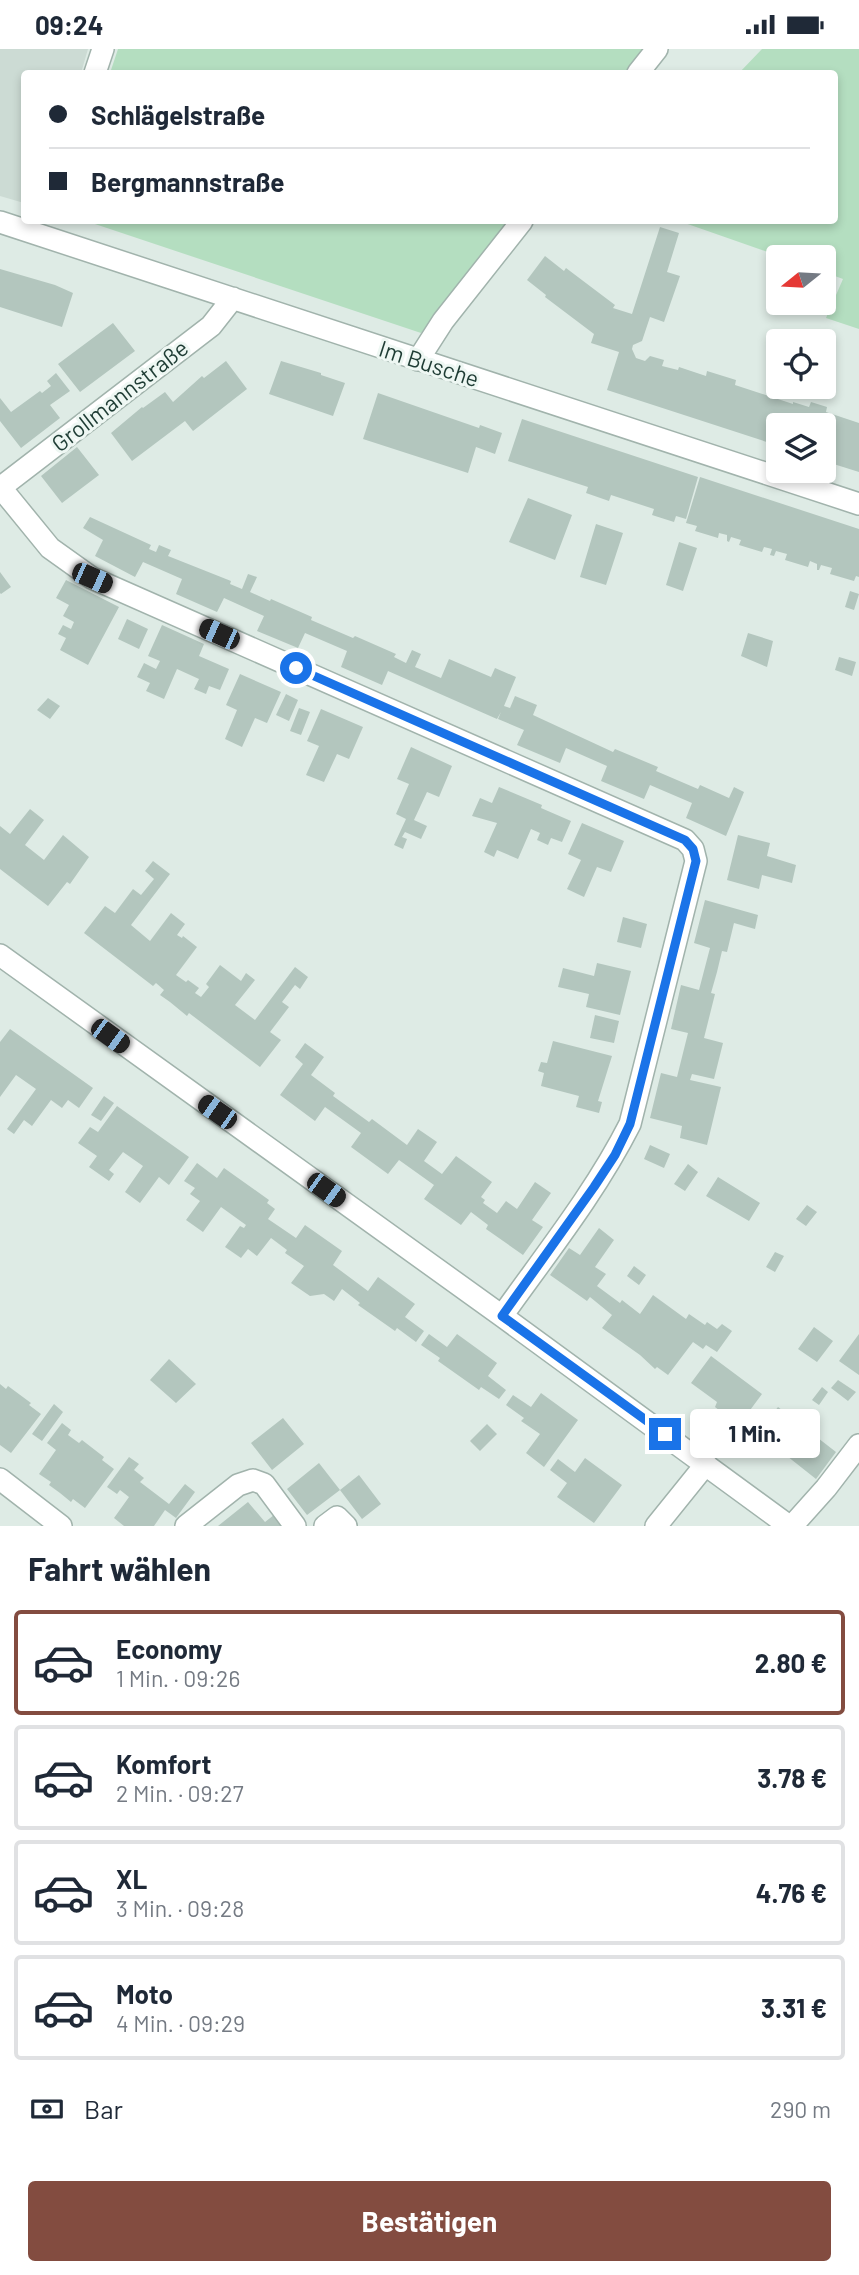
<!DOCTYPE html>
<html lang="de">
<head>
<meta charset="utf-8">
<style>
	:root { --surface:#fff; --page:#f2f2f3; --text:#1f2937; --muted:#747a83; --line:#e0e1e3; --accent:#834c40 }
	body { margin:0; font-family:Barlow,sans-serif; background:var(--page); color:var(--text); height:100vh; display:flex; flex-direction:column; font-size:26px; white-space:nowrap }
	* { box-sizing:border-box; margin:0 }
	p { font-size:23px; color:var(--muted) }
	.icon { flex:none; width:38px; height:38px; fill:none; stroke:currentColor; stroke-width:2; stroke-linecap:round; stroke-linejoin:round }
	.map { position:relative; height:1477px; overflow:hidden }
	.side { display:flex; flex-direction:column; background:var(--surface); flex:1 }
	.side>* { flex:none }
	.top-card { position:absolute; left:21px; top:21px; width:817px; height:154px; border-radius:7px; box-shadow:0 4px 10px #0003; display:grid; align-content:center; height:154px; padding:0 28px; background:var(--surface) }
	.needle { width:46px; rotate:252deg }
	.buttons { position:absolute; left:766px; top:196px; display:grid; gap:14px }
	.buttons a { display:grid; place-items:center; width:70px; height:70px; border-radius:7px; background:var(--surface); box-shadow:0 4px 10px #0003; font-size:35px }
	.end { position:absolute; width:32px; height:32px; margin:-16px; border:9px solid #1a73e8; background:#fff; box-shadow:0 0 0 4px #fff }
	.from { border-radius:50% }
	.bubble { position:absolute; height:49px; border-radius:7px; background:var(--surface); box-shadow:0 4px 10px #0003; font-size:23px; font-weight:700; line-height:49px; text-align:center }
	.car { position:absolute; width:21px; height:42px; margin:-21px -10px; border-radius:9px; box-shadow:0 0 5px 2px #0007; background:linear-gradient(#222 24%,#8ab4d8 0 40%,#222 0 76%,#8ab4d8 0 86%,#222 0) }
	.top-card b { display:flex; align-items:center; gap:24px; height:66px; font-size:26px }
	.top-card b+b { border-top:2px solid var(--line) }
	.top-card i { width:18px; height:18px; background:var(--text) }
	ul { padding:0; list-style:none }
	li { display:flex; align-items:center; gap:21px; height:105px; margin:0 14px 10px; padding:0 14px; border:4px solid var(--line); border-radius:7px }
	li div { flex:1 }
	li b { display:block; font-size:26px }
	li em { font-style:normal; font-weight:700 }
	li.on { border-color:var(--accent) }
	li>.icon { width:63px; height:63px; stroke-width:1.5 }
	h2 { padding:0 28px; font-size:32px; line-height:84px }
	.pay { display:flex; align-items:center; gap:18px; height:77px; padding:0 28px; font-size:26px }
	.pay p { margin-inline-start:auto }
	.cta { display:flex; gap:14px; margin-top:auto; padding:14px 28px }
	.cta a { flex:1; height:80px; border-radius:7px; background:var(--accent); color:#fff; font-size:28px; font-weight:700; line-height:80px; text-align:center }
	.status { display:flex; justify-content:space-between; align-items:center; height:49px; padding:0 35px; background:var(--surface); direction:ltr }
	.status svg { height:19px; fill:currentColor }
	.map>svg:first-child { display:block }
	.built { fill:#ccdbd4 }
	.green { fill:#b4dec0 }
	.building { fill:#b3c6be }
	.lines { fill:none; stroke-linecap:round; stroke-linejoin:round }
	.minor-casing { stroke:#a1b3ac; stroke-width:24 }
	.minor { stroke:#fff; stroke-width:21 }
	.route { stroke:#1a73e8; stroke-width:9 }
	.labels { text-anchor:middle; stroke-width:6; stroke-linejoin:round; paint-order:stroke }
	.street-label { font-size:23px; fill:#1e3c34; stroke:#eef7f3 }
</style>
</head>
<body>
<div class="status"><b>09:24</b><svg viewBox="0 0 49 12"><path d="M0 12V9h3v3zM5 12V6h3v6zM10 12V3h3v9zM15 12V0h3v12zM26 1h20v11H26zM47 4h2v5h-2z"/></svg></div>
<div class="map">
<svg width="859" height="1477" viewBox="0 0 859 1477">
	<rect width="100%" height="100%" fill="#deebe5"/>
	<path class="built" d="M0,0H88L81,24H24V154L0,147Z"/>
	<path class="green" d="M118,0H656L636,24H110Z
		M762,0H859V280L826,269L843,230L824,223V208H782L679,172H835V24H739Z
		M86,172H514L421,284Z"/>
	<path class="building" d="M660,178L679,184L667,223L680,227L664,273L650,268L642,292L633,296L632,300L636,309L645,312L650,307L664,311L662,317L678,321L679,318L706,327L707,322L736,331L735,336L793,355V353L809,358L811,353L827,358L826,363L859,374V423L824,412V376H779V397L607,341L619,303L591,294L594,285L545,248L546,246L527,231L545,207L564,222L566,219L615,256L613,259L632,265Z
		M0,220L55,236L73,244L62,278L0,258Z
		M113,274L135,302L80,343L58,315Z
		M226,312L247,340L193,382L185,372L132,412L111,384L142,358L143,359L165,343L173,353L202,327L204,329Z
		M281,312L321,324V326L345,334L333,367L269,345Z
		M56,324L70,342L50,356L60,369L21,399L0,372V349L11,363L40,342L42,344L51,337L47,332Z
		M378,344L479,379L480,376L502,384L495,405L476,398L468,424L363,390Z
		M522,370L698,428L686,470L676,467L674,473L652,466L654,460L611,446L609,452L586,444L588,438L508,412Z
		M77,398L99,426L62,454L41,427Z
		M700,428L859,480V528L856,527L854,532L830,525L832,519L821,516L819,521H817V515L810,512L808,518L785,511L787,505L776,502L774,507L770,506L772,500L764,498L762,503L739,496L741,491L731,488L729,493L727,492V486L719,484L718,489L695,482L697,477L686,474Z
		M528,449L572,466L555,511L509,493Z
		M90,468L151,496L149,500L156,503L159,496L171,501L168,507L231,532L230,535L242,540L248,525L257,528L250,543L270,552L271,550L312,568L311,571L353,589L355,587L396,605L394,608L406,614L412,601L421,605L415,618L441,629L449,610L491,628L495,619L516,628L504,657L510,659L515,647L537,656L533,666L613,703L615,700L658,718L656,722L698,740L700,736L729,749L734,738L744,743L726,787L686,769L692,754L650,736L644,750L601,732L607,717L566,699L560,714L517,696L524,681L498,670L501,663L497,670L388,622L382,636L341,618L347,602L305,584L298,599L257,582L264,567L224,549L217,563L176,545L182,530L143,513L135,528L95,507L103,491L83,479Z
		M596,475L623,484L606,536L580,528Z
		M679,493L697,499L683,542L666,536Z
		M0,523L11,538L1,545L0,544Z
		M66,531L119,558L88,616L60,601L66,589L58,585L63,576L71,580L74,573L63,567L69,556L56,549Z
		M850,542L859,545L854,561L845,558Z
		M127,570L148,580L139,600L118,590Z
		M162,576L204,595L199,607L229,620L220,641L209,637L206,645L194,640L199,630L177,620L164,650L146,642L150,634L137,628L144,614L156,620L160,612L148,607Z
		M748,584L773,592L767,618L741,607Z
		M839,608L856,613L852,627L835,621Z
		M240,625L281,643L267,674L255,669L242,698L225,690L237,661L226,656Z
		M286,645L298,651L289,672L276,666Z
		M48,649L60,657L50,670L37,661Z
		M299,659L310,663L301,686L290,682Z
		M321,660L363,678L349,710L337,705L324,733L306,726L319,697L307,692Z
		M411,698L452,717L439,748L427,743L414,771L427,777L421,790L405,783L402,788L407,790L403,800L394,796L406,770L396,765L409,735L397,730Z
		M499,738L542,756L541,759L571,772L562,793L551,789L548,796L537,791L540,784L531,780L518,810L497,801L494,808L484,803L497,774L472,767L480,749L492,754Z
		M30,760L44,771L25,796L44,811L63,786L89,808L70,835L67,833L48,857L0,820V777L10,785Z
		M582,774L624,792L611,823L597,818L584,848L567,840L581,811L568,805Z
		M738,786L770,794L767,807L796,816L792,834L762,826L759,840L727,831Z
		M153,812L170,825L131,876L150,892L171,864L185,875L177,886L182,889L183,887L197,898L176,926L186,933L188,931L199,939L195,944L201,948L209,938L206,935L220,916L241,932L246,924L255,931L235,956L255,971L295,918L308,928L300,940L295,936L282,953L289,958L270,983L281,991L260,1018L189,964L187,967L170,953L160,946L164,941L156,934L153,937L84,884L105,857L115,864L133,840L141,846L154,830L145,822Z
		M705,851L758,866L755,880L734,874L727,903L722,902L717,923L711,944L715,945L704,989L723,994L714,1030L692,1025L690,1031L721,1038L707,1096L680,1089L682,1077L650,1069L661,1024L677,1028L688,984L671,980L681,936L699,941L710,899L694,894Z
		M623,868L647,875L641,899L617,893Z
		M597,914L631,922L620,966L586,958L589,945L558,938L563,919L594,927Z
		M595,966L619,972L614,994L590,989Z
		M10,980L93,1039L79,1059L68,1051L62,1059L51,1051L32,1077L24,1071L14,1085L7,1080L36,1040L16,1026L0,1048V993Z
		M553,992L612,1007L598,1052L602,1053L599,1064L576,1058L579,1047L541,1037L544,1024L538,1022L541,1013L547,1014Z
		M305,994L324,1008L311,1026L335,1044L333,1047L369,1073L372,1070L407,1096L418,1080L437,1093L424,1112L442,1125L456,1107L492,1133L481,1148L485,1151L483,1154L497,1164L506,1152L517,1160L535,1133L551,1144L532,1171L543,1178L523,1206L486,1180L488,1176L471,1163L461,1176L424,1150L434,1136L399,1111L388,1125L351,1098L361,1084L325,1058L315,1072L280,1046L303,1015L295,1008Z
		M104,1047L114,1054L101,1072L91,1066Z
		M117,1057L189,1108L169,1136L159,1128L140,1154L125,1143L143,1117L123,1103L109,1121L114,1125L109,1132L89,1118L97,1107L78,1094L90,1078L98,1083Z
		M650,1096L670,1105L664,1119L644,1110Z
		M197,1114L217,1129L224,1119L269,1151L267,1154L275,1160L268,1170L296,1189L305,1176L342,1202L333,1216L368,1242L378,1228L415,1255L405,1268L424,1282L416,1293L397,1279L395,1282L358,1256L360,1254L342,1240L334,1252L324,1245L310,1247L291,1234L304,1217L285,1204L287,1201L271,1189L257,1207L248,1200L241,1209L225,1198L240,1177L244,1179L246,1176L221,1158L203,1183L186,1171L200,1152L190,1145L195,1139L184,1132Z
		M688,1115L698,1123L685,1142L674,1135Z
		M718,1128L760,1154L749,1172L706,1147Z
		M807,1156L817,1163L806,1177L796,1170Z
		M599,1179L614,1191L595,1218L606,1225L597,1237L620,1254L622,1251L640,1265L653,1246L686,1270L689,1265L705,1276L707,1273L717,1280L722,1275L732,1282L717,1303L706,1296L703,1300L693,1293L668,1326L657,1318L655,1320L640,1306L602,1279L612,1266L590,1248L587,1252L550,1226L569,1199L580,1206Z
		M775,1203L784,1207L775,1223L766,1218Z
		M634,1217L646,1226L639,1236L627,1227Z
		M814,1278L833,1292L817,1313L798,1300Z
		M429,1285L447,1298L457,1285L497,1314L488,1327L506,1341L499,1350L481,1338L479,1341L438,1312L440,1309L421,1296Z
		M859,1285V1326L839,1312Z
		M711,1307L762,1345L742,1372L727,1361L724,1365L715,1358L717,1353L691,1334Z
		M169,1310L196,1335L176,1354L150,1331Z
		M838,1331L856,1343L848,1352L831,1339Z
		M0,1335L6,1340L8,1337L31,1354L29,1356L41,1365L11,1404L0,1396Z
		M822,1338L828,1343L819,1356L812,1351Z
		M541,1344L578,1371L544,1418L526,1404L540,1385L521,1372L524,1369L506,1356L513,1346L531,1358Z
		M54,1355L63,1363L42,1392L32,1385Z
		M778,1358L836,1403L816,1430L758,1384Z
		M283,1369L304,1395L272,1421L251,1394Z
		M62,1374L71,1381L68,1386L79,1394L82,1391L104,1408L102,1411L114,1420L85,1459L73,1450L71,1453L60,1444L49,1436L51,1433L39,1425L56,1401L47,1394Z
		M487,1375L497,1385L480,1402L470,1392Z
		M129,1408L139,1415L134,1421L144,1429L140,1433L169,1455L185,1435L195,1443L176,1469L165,1461L154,1477H124L114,1469L129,1448L120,1441L117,1445L107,1438Z
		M585,1409L622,1436L594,1474L557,1448L567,1434L550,1421L558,1410L575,1423Z
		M319,1414L340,1441L307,1466L287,1440Z
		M359,1426L381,1455L362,1470L340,1441Z
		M248,1453L265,1473L274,1466L283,1477H218Z"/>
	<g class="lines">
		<g class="minor-casing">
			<path id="minor" d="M95,24L103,0
				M638,24L657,0
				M0,173L859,455
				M418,311L443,272L522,172
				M0,439L211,277L233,249
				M1,439L50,499L92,529L685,791L693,800L696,812L630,1075C595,1144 546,1205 502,1267
				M0,906L502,1267L789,1477
				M0,1430L61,1477
				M186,1477L238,1436L253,1431L264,1435L295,1477
				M325,1477L337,1468L346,1477
				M656,1477L706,1415
				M792,1477L826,1439L859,1396"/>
		</g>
		<use href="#minor" class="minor"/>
	</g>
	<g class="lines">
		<path class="route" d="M296,619L685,791L693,800L696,812L630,1075L615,1106L594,1138L502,1267L665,1385"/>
	</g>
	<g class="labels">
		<g class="street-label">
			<text transform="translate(429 315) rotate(18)" y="8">Im Busche</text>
			<text transform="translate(120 347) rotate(-38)" y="8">Grollmannstraße</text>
		</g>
	</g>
</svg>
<div class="buttons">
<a><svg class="needle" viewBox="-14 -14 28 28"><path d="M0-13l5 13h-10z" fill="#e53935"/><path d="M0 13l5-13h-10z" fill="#747a83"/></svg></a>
<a><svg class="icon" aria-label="locate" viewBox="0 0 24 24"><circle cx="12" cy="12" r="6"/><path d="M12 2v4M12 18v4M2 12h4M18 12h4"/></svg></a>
<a><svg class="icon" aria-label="layers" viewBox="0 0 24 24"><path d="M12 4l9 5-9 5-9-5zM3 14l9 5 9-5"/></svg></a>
</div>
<i class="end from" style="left:296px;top:619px"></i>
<i class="end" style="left:665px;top:1385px"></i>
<div class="bubble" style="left:690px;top:1360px;width:130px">1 Min.</div>
<i class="car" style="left:92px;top:529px;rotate:114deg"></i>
<i class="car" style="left:219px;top:585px;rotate:294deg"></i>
<i class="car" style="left:110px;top:987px;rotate:126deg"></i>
<i class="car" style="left:217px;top:1063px;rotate:305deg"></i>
<i class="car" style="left:326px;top:1141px;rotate:126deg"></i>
<div class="top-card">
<b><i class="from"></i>Schlägelstraße</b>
<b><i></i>Bergmannstraße</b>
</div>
</div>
<section class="side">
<h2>Fahrt wählen</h2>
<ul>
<li class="on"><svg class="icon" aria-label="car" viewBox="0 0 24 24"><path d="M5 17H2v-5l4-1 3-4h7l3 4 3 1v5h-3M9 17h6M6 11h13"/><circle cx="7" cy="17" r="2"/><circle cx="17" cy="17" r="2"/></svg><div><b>Economy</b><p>1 Min. · 09:26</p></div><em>2.80 €</em></li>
<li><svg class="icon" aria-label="car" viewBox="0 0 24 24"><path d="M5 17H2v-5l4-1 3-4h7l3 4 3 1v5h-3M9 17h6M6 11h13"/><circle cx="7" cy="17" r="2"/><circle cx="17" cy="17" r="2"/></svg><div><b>Komfort</b><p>2 Min. · 09:27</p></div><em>3.78 €</em></li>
<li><svg class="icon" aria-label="car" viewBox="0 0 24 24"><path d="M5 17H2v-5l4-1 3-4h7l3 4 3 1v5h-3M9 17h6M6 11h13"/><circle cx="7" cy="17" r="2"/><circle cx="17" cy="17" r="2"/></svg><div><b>XL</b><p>3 Min. · 09:28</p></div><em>4.76 €</em></li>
<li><svg class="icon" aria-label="car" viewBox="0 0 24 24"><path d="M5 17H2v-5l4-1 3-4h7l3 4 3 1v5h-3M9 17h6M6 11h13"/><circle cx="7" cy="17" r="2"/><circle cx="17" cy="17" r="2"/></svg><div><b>Moto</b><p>4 Min. · 09:29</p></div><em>3.31 €</em></li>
</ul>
<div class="pay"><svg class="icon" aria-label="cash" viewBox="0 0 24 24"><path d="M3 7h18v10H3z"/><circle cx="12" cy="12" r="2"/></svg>Bar<p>290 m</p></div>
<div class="cta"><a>Bestätigen</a></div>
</section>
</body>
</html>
